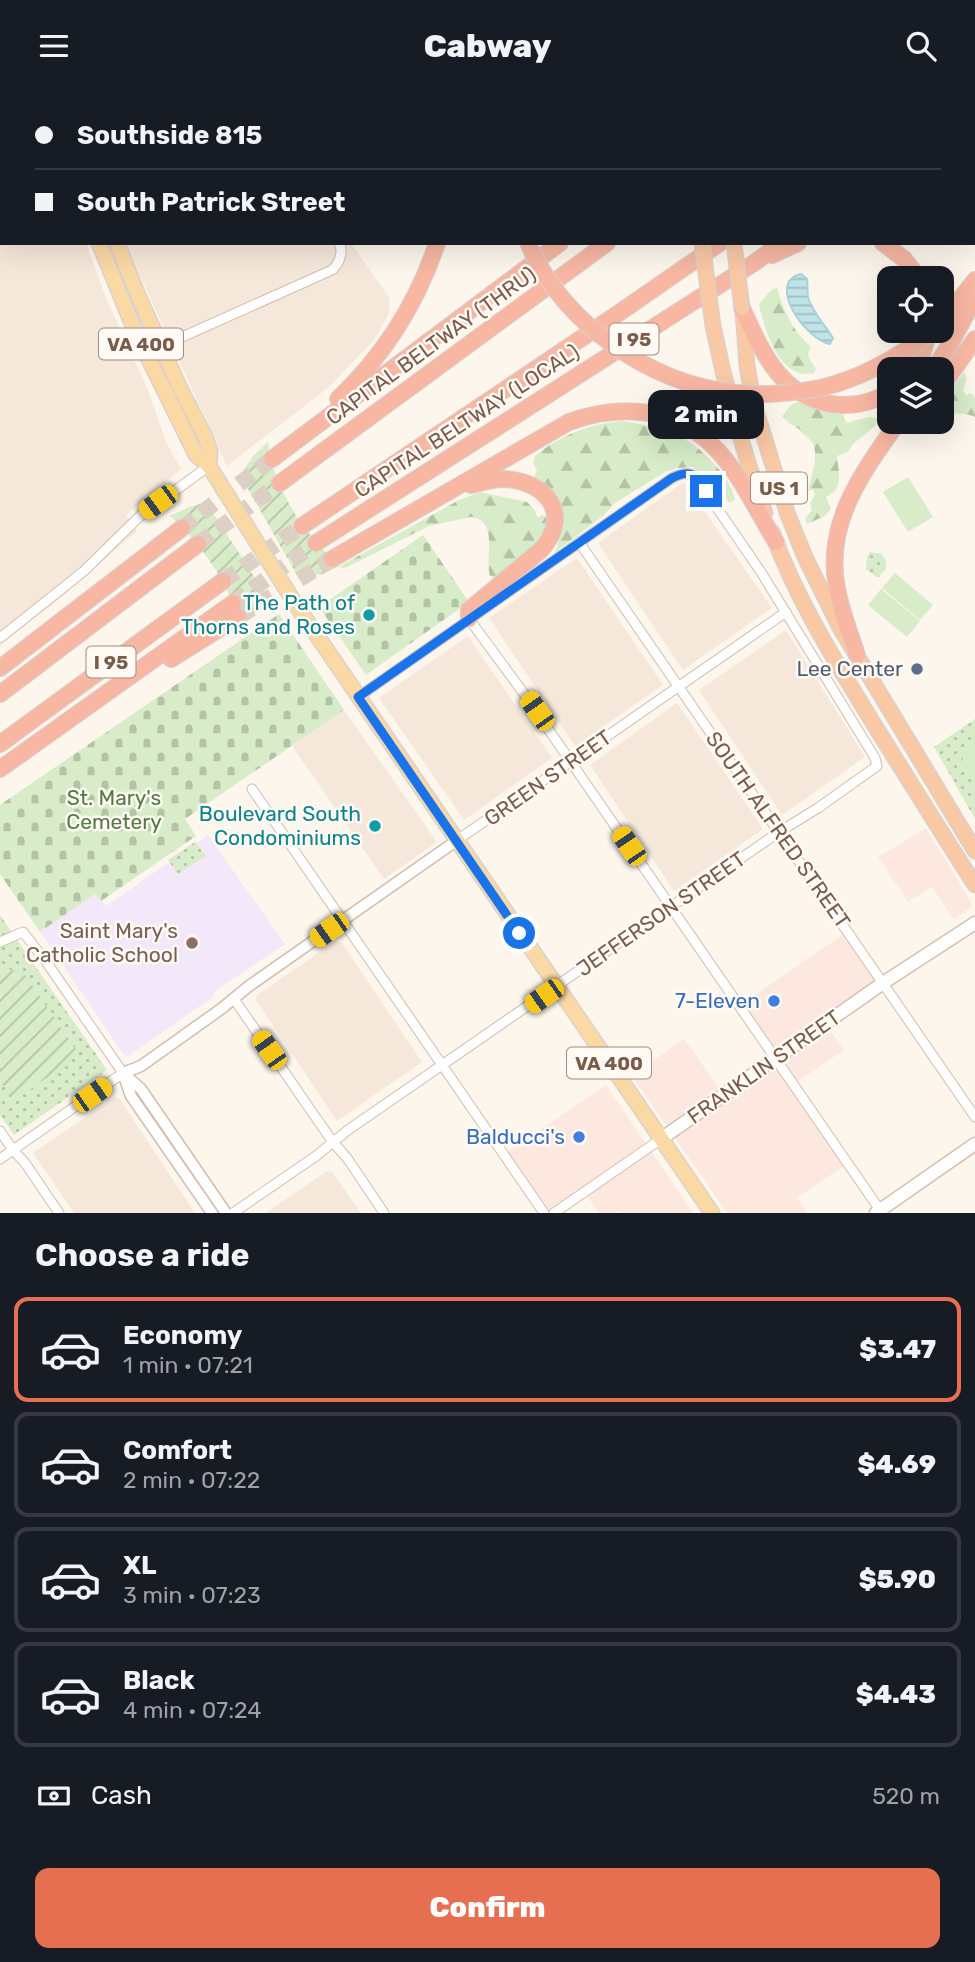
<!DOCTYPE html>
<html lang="en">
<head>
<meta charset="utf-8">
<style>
	:root { --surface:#171b24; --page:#242831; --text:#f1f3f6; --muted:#9ea1a6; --line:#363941; --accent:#e76f51 }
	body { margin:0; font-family:Rubik,sans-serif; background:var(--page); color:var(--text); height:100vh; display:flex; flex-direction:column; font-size:26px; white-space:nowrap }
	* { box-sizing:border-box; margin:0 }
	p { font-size:23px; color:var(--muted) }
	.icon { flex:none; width:38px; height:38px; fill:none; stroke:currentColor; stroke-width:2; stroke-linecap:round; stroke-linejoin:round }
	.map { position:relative; height:1122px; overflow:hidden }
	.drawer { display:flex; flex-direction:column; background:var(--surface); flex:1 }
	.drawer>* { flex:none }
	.guide { position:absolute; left:0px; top:0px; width:976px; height:154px; box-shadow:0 7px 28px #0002; display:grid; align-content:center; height:154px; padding:0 35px; background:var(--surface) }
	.buttons { position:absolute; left:877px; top:175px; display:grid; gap:14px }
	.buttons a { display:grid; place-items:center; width:77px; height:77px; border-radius:14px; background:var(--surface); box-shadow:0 7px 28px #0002; font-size:35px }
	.end { position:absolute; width:32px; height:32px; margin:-16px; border:9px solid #1a73e8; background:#fff; box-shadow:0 0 0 4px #fff }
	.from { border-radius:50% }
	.bubble { position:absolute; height:49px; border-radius:14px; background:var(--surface); box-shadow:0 7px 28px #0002; font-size:23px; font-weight:800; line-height:49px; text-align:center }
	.car { position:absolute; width:21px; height:42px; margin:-21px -10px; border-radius:9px; box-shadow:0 0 5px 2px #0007; background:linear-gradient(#f5c518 24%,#345 0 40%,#f5c518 0 76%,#345 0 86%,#f5c518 0) }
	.guide b { display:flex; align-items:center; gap:24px; height:66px; font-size:26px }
	.guide b+b { border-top:2px solid var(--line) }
	.guide i { width:18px; height:18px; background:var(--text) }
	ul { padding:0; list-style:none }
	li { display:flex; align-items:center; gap:21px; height:105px; margin:0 14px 10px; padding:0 21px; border:4px solid var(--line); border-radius:14px }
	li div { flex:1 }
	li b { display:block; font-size:26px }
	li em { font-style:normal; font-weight:800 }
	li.active { border-color:var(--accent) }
	li>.icon { width:63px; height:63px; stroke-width:1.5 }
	h2 { padding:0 35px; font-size:32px; line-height:84px }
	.pay { display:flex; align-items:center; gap:18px; height:77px; padding:0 35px; font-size:26px }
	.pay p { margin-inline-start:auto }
	.cta { display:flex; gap:14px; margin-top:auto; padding:14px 35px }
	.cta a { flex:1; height:80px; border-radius:14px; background:var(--accent); color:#fff; font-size:28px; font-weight:800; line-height:80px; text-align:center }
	header { display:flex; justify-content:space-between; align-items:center; height:91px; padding:0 35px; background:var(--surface); font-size:32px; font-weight:800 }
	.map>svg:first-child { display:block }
	.residential { fill:#f5e8da }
	.commercial { fill:#fde8e0 }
	.education { fill:#f3e8fa }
	.grass { fill:url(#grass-dots) }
	.forest { fill:url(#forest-firs) }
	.cemetery { fill:url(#cemetery-stones) }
	.garden { fill:url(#garden-furrows) }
	.pitch { fill:#d8ecc9 }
	.water { fill:url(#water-rules); stroke:#a5d3da; stroke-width:2 }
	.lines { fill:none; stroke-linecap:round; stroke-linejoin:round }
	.motorway-tunnel { stroke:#dcd0c4; stroke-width:16; stroke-dasharray:16 8; stroke-linecap:butt }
	.minor-casing { stroke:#d1beb0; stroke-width:11 }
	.tertiary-casing { stroke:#d1beb0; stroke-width:13 }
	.secondary-casing { stroke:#d6c0b0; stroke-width:15 }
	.primary-casing { stroke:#dad1cd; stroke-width:17 }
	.trunk-casing { stroke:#dad1cd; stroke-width:17 }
	.motorway-casing { stroke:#dad1cd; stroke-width:18 }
	.minor { stroke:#fff; stroke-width:9 }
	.tertiary { stroke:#fff; stroke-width:10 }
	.secondary { stroke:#fff; stroke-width:12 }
	.primary { stroke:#fbd9a5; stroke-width:14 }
	.trunk { stroke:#f9c8a4; stroke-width:14 }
	.motorway { stroke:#f7b7a3; stroke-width:16 }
	.trunk-bridge-casing { stroke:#dad1cd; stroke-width:17; stroke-linecap:butt }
	.motorway-bridge-casing { stroke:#dad1cd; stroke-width:18; stroke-linecap:butt }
	.trunk-bridge { stroke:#f9c8a4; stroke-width:14 }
	.motorway-bridge { stroke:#f7b7a3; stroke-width:16 }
	.route { stroke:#1a73e8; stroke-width:9 }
	.culture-dot { fill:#0f9aa8; stroke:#fffaf3; stroke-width:2.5 }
	.service-dot { fill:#5c6f8a; stroke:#fffaf3; stroke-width:2.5 }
	.education-dot { fill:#8d6e63; stroke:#fffaf3; stroke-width:2.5 }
	.shop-dot { fill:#3f7fe0; stroke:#fffaf3; stroke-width:2.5 }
	.labels { text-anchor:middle; stroke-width:5; stroke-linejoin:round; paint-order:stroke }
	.shield { fill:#fffaf3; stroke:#a28b7f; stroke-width:2 }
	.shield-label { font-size:19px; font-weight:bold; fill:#7a5c4d }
	.street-label { font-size:21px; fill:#7a5c4d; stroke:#fffaf3 }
	.culture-label { font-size:21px; fill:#0d838f; stroke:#fffaf3; text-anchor:end }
	.service-label { font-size:21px; fill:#4e5e75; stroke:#fffaf3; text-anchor:end }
	.park-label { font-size:21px; fill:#537a41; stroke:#fffaf3 }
	.education-label { font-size:21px; fill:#785e54; stroke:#fffaf3; text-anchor:end }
	.shop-label { font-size:21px; fill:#366cbe; stroke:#fffaf3; text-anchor:end }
</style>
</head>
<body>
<header><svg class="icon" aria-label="menu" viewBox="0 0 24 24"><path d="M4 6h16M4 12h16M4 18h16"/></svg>Cabway<svg class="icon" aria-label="search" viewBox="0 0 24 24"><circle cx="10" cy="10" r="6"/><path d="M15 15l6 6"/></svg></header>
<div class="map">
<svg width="975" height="1122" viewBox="0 0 975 1122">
	<defs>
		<pattern id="grass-dots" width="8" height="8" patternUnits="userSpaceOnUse" patternTransform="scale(1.75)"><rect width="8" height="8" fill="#d8ecc9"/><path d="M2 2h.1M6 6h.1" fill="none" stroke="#b4c2a5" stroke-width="1.8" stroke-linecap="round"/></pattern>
		<pattern id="forest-firs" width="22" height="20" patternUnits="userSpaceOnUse" patternTransform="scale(1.75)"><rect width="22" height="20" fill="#d8ecc9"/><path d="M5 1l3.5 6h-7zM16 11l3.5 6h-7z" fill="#b4c2a5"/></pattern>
		<pattern id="cemetery-stones" width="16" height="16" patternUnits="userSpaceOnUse" patternTransform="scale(1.75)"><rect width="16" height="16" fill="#d8ecc9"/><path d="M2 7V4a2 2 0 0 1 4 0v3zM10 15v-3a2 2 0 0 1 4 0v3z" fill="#b4c2a5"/></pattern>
		<pattern id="garden-furrows" width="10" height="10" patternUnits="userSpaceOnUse" patternTransform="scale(1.75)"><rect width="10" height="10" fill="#d8ecc9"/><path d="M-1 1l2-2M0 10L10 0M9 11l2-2" fill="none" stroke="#b4c2a5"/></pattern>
		<pattern id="water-rules" width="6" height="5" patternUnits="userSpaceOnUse" patternTransform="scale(1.75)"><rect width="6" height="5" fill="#bfe3e8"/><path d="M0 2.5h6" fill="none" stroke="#a0bbbe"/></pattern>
	</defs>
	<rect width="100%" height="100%" fill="#fdf6ec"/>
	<path class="residential" d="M0,0H21V2H2V152H86L106,207L148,299L166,351L181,378L126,424L137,440L63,505L0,554Z
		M125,152H351L390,208L388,224L374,249L329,296L227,375Z
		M684,391L772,517L683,579L598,452Z
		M577,467L663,594L575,655L489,527Z
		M786,539L865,666L782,724L699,599Z
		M468,545L552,667L464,729L379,607Z
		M677,612L763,738L674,800L590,674Z
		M344,619L437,751L384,788L292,655Z
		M336,850L342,852L422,971L337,1030L256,909L257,904Z
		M115,1006L119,1007L195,1122H74L33,1062Z
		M327,1080L333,1082L361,1122H266Z"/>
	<path class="commercial" d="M926,737L970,809L972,816L954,828L932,796L908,811L878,766Z
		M848,840L884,893L827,934L844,959L794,993L848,1072L797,1107L807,1122H727L632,985L684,948L724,1004L776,968L739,915Z
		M606,994L693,1122H620L618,1120L616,1122H599L585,1102L556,1122H544L504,1063Z"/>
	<path class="education" d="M208,744L285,853L215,900L213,906L128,965L124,964L40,841L96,802L106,815Z"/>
	<path class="grass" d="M870,461L882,463L886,470V477L879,486L875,485L866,478L867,466Z
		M975,628V728L934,656Z
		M195,751L206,765L178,783L168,769Z
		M0,824L107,979L14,1044L0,1024Z"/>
	<path class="forest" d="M777,197C783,218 793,241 811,256C805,265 810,269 816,277L814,282C780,291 764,238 759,213L772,198Z
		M964,281L967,287L963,299L966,304L971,302L975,308V326C967,322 949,321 942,326V311Z
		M798,311L829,322L843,323L846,332L869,326L877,327L876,334L853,353L848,361L837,365C839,383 844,397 826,406L831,418L825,425L807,433L805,428L812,419L810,413L815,403L813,398L808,400C810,387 820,364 812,351C809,347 803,343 800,339C794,334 787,332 783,325C787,318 790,313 798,311Z
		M622,330C638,333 654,335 670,341C695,350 730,382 735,409L729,412L712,387H707L692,376L678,377L665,381L615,412L603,425L554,462L558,454L561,433L534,386L537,379L533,372L535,365C560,344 589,333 622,330Z
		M480,401L527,411L534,418L538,427L542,424L547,426L550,432L535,456L494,487L490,485C484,466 500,430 471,426L429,435L343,478L340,475L459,409Z"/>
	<path class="cemetery" d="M423,444L469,511L366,584L319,516Z
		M279,523L344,619L185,728L196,745L101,810L95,803L40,841L0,783V714Z"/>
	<path class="garden" d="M268,351C275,401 304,443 340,475L323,483L298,486L240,384L254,364Z
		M206,411L268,507L261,517L241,536C228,491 204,456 170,425L187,417Z
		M0,877L23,881L79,963L15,1010L0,990Z"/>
	<path class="pitch" d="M908,386L933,426L908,441L883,401Z
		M895,482L933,514L920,529L882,497Z
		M881,498L920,530L907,546L868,514Z
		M975,652V689L962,670L965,659Z"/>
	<path class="water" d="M801,183L807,188C808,194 807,200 808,206C812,221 825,234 833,247L830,253C806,249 765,191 801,183Z"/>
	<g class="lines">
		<path class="motorway-tunnel" d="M182,437L272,368
			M198,453L280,392
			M223,490L302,435
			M233,512L316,452
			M238,526L332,468"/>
		<g class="minor-casing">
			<path id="minor" d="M162,255L332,179C339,173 344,161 339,152
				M579,451L975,1026
				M469,528L522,600L882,1122
				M0,547L84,480L140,425L209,375
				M252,698L544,1122
				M456,750L786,521
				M0,851L23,841L47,872L123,982L0,1068
				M234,908L332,1050L347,1067L384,1122
				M0,1040L13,1059L25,1072L59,1122
				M233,1122L316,1065L348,1039L779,741L818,717L877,675L875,667L761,481L695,385C688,380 680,383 672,387L358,606
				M554,1122L661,1048"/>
		</g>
		<g class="tertiary-casing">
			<path id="tertiary" d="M123,982L141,975L221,918L249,895L456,750
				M123,982L141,998L226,1122
				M124,985L131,1005L212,1122"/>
		</g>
		<g class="secondary-casing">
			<path id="secondary" d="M661,1048L883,892L975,832
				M876,1122L975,1053"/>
		</g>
		<g class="primary-casing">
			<path id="primary" d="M61,0V2
				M99,152L135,240L196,364L209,375L296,514L712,1122
				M117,152L137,202L179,295L205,346L210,360L209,375"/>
		</g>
		<g class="trunk-casing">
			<path id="trunk" d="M743,221L747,275L754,313L788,424L805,466L839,535L975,760
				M713,235C726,299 743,361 765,422
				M772,441C797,510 837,573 875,635C908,688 941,741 975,794"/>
		</g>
		<g class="motorway-casing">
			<path id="motorway" d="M534,0L535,2
				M972,0L973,2
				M480,2L481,0
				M506,2V0
				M701,2L703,0
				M756,2L759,0
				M786,2L789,0
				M818,2L821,0
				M955,2L958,0
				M883,152L904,168L919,187
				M772,164L798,152
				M742,217C762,260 779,304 831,313C851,316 872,312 889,301
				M942,231L975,189
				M914,278L922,264L929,240
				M934,278L949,255L975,207
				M942,295L975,248
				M338,308C384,264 417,213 437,152
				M272,368L560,152
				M280,392L607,152
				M302,435L616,224L720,152
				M316,452L754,172L781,152
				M332,468L569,331C621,312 678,316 718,360C741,385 758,422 776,451
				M469,528V519L542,458C572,422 546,390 504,388C493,388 482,391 471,394
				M857,564C850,542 841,520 837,497C824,432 863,381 898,331
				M171,568L238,526
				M0,577L182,437
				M0,603L198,453
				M0,653L223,490
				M0,678L233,512"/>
		</g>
		<use href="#minor" class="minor"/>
		<use href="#tertiary" class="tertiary"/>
		<use href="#secondary" class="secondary"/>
		<use href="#primary" class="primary"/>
		<use href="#trunk" class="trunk"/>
		<use href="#motorway" class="motorway"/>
		<g class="trunk-bridge-casing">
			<path id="trunk-bridge" d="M732,2V0
				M702,152L713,235
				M734,152L742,217"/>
		</g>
		<g class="motorway-bridge-casing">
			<path id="motorway-bridge" d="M528,152C563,232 648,292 735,302C763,305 793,302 820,297C861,288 900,265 933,240"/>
		</g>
		<use href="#trunk-bridge" class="trunk-bridge"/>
		<use href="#motorway-bridge" class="motorway-bridge"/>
	</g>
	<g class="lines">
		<path class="route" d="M519,842L358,606L672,387C692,377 695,385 706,400"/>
	</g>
	<g class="culture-dot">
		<circle cx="369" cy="524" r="7"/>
		<circle cx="375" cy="735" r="7"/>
	</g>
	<circle class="service-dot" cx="917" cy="578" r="7"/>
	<circle class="education-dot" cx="192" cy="852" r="7"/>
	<g class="shop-dot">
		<circle cx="774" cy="910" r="7"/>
		<circle cx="579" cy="1046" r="7"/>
	</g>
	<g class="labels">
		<g class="shield">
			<rect x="609.5" y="232.5" width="49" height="31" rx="5"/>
			<rect x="99" y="237.5" width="84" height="31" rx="5"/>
			<rect x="751" y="381.5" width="56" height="31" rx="5"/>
			<rect x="86.5" y="555.5" width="49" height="31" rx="5"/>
			<rect x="567" y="956.5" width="84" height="31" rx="5"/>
		</g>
		<g class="shield-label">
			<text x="634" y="255">I 95</text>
			<text x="141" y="260">VA 400</text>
			<text x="779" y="404">US 1</text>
			<text x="111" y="578">I 95</text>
			<text x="609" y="979">VA 400</text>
		</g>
		<g class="street-label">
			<text transform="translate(431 255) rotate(-36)" y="7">CAPITAL BELTWAY (THRU)</text>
			<text transform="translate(467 330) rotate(-33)" y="7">CAPITAL BELTWAY (LOCAL)</text>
			<text transform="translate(548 687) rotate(-35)" y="7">GREEN STREET</text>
			<text transform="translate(778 739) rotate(55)" y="7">SOUTH ALFRED STREET</text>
			<text transform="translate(661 823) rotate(-35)" y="7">JEFFERSON STREET</text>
			<text transform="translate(764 976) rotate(-35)" y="7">FRANKLIN STREET</text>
		</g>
		<g class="culture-label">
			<text x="355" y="519">The Path of<tspan x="355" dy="24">Thorns and Roses</tspan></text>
			<text x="361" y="730">Boulevard South<tspan x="361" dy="24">Condominiums</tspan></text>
		</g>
		<g class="service-label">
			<text x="903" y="585">Lee Center</text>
		</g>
		<g class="park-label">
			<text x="114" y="714">St. Mary's<tspan x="114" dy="24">Cemetery</tspan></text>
		</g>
		<g class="education-label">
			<text x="178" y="847">Saint Mary's<tspan x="178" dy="24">Catholic School</tspan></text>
		</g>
		<g class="shop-label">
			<text x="760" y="917">7-Eleven</text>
			<text x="565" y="1053">Balducci's</text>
		</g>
	</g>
</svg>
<div class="buttons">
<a><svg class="icon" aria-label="locate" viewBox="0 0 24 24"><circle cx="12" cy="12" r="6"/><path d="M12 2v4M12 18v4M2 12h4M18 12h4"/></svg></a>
<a><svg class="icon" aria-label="layers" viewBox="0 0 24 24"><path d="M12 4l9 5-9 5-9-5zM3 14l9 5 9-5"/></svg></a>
</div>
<i class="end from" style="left:519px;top:842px"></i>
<i class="end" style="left:706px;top:400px"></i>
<div class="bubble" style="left:648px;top:299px;width:116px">2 min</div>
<i class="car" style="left:158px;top:411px;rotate:234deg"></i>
<i class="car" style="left:537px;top:620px;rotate:325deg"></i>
<i class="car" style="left:629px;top:755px;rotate:326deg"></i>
<i class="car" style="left:329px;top:839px;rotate:235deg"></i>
<i class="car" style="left:544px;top:905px;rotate:235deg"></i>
<i class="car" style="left:269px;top:959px;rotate:325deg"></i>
<i class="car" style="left:92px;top:1004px;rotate:55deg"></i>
<div class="guide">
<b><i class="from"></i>Southside 815</b>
<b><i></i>South Patrick Street</b>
</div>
</div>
<section class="drawer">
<h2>Choose a ride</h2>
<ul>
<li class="active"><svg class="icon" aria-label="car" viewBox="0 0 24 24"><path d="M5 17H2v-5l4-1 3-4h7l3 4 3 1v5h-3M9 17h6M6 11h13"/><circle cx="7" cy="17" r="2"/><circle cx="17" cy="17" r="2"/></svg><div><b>Economy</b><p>1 min · 07:21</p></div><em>$3.47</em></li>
<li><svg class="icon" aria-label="car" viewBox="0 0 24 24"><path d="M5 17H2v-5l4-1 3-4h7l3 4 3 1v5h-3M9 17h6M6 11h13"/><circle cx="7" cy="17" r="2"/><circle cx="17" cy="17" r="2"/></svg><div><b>Comfort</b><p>2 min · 07:22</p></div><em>$4.69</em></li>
<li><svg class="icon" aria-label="car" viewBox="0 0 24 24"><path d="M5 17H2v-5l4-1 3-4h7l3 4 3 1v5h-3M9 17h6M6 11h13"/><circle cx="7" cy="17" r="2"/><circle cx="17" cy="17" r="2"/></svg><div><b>XL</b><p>3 min · 07:23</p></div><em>$5.90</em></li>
<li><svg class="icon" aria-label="car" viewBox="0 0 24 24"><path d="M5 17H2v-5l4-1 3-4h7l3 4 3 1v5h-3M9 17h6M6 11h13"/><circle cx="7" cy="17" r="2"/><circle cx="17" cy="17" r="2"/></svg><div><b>Black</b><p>4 min · 07:24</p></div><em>$4.43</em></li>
</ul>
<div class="pay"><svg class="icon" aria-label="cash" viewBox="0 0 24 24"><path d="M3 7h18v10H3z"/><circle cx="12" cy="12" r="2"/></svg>Cash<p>520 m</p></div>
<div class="cta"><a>Confirm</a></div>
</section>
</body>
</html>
